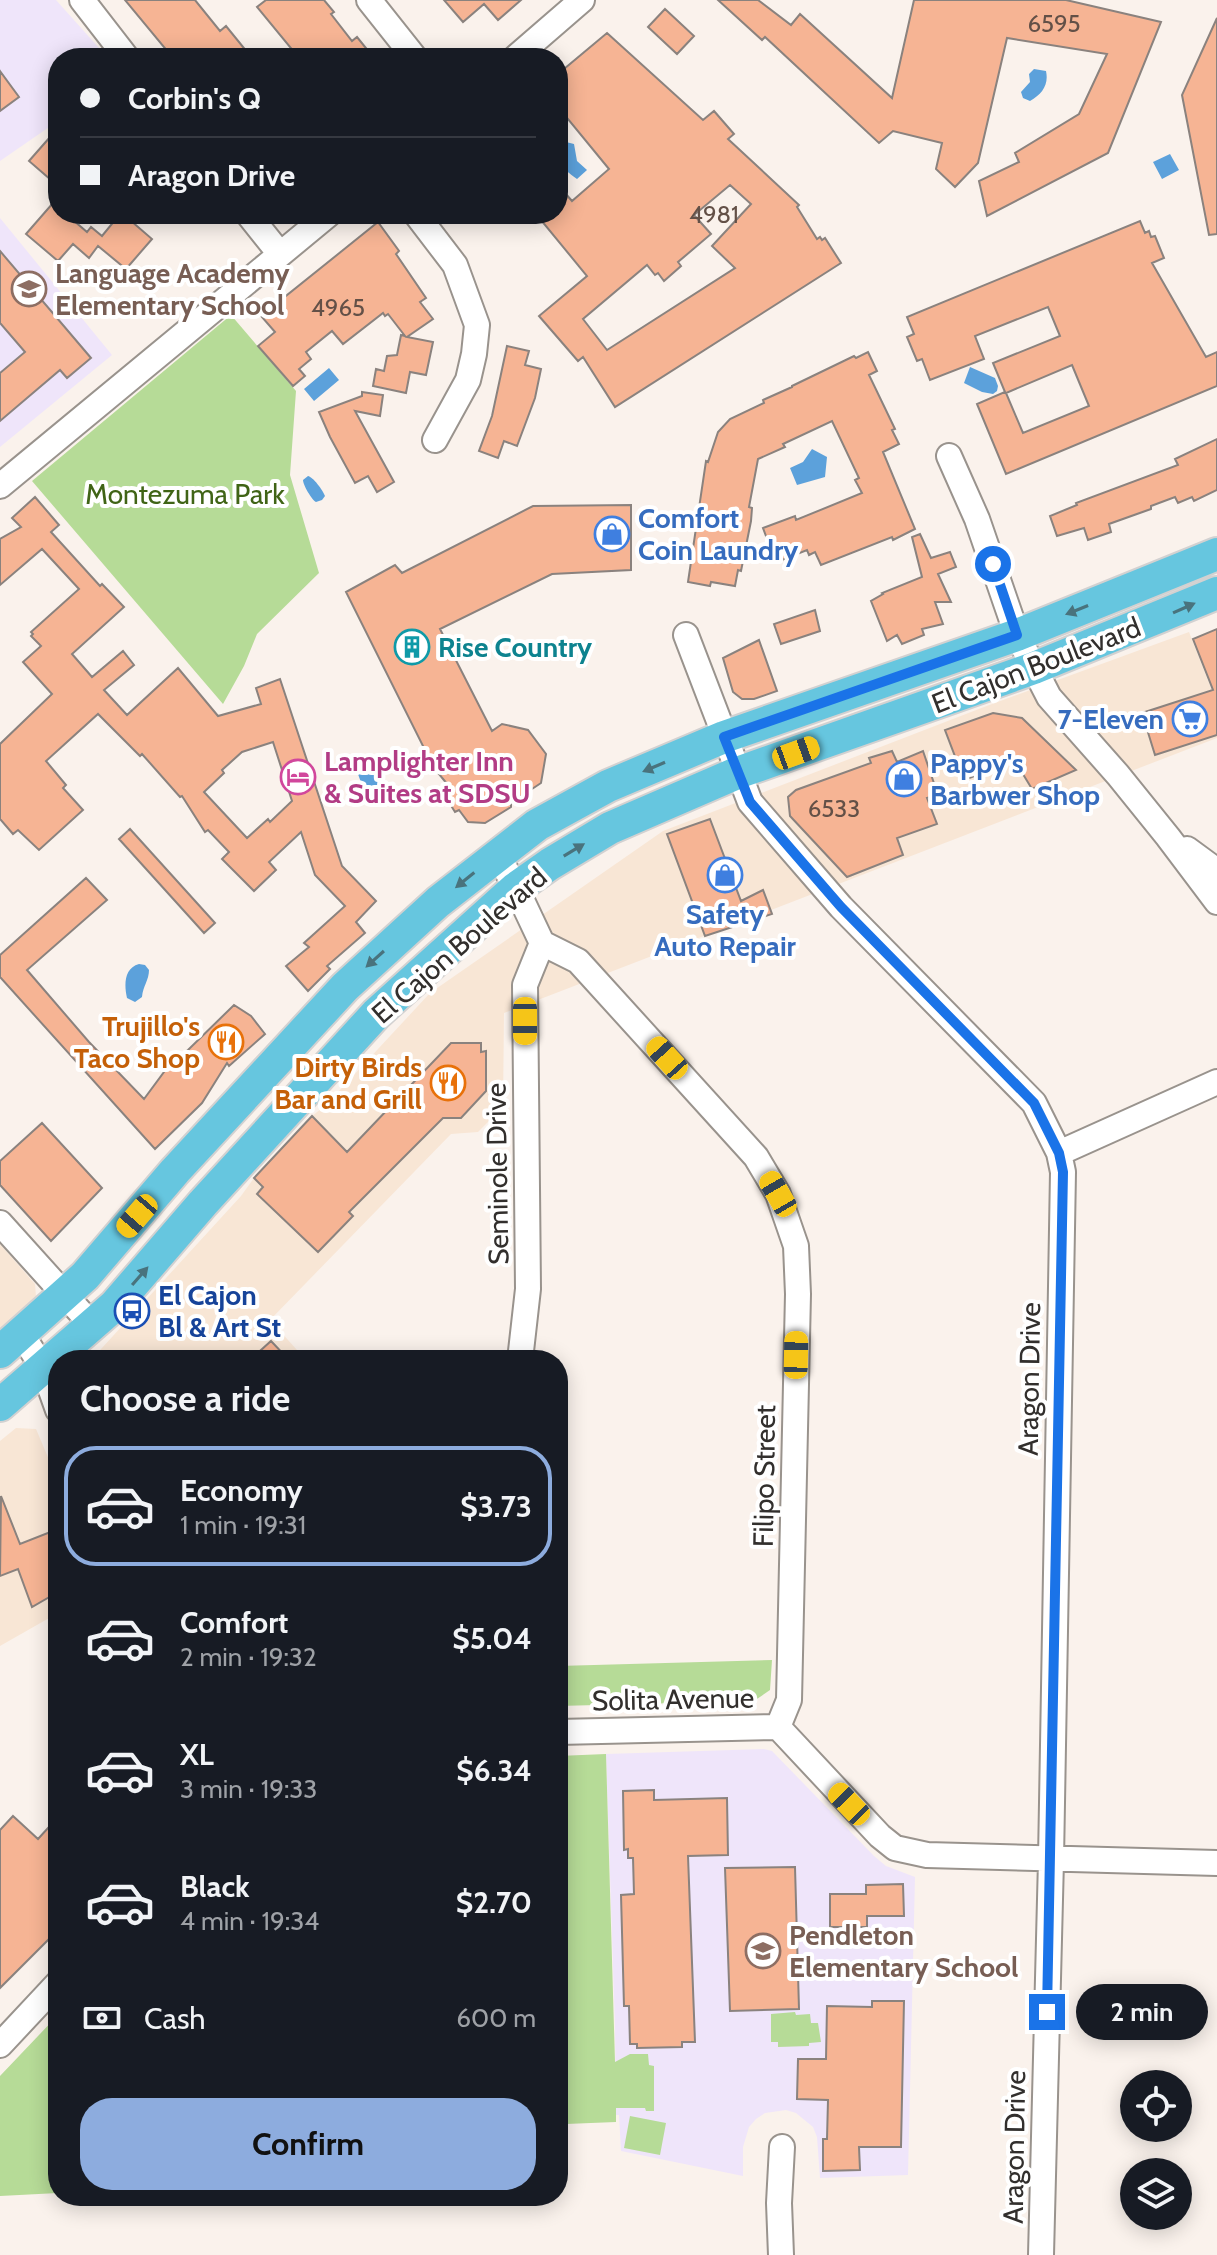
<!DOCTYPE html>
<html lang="en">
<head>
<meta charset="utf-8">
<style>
	:root { --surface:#171b24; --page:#20242c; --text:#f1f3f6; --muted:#9ea1a6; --line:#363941; --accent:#8dacde }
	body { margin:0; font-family:Cabin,sans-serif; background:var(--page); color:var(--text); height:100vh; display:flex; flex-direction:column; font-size:30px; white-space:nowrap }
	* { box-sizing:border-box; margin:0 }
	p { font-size:26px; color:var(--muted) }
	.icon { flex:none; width:44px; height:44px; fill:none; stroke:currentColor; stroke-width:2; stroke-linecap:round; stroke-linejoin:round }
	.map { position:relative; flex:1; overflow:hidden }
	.panel { position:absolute; left:48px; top:1350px; width:520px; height:856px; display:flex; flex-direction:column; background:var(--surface); border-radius:32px; box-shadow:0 4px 20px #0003 }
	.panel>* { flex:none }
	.guide { position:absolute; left:48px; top:48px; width:520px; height:176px; border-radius:32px; box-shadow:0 4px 20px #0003; display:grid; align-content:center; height:176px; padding:0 32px; background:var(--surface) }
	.tools { position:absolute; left:1120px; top:2070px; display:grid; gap:16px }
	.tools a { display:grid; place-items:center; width:72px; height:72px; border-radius:50%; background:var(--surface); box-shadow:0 4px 20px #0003; font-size:40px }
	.end { position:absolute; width:36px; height:36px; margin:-18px; border:10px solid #1a73e8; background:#fff; box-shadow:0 0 0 4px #fff }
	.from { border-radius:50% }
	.bubble { position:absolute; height:56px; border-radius:28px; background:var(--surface); box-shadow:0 4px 20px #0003; font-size:26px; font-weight:700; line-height:56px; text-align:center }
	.car { position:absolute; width:24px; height:48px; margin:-24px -12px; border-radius:10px; box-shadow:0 0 6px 2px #0007; background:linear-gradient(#f5c518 24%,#345 0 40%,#f5c518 0 76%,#345 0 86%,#f5c518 0) }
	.guide b { display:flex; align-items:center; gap:28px; height:76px; font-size:30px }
	.guide b+b { border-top:2px solid var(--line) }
	.guide i { width:20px; height:20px; background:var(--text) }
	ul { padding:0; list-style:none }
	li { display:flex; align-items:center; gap:24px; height:120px; margin:0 16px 12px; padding:0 16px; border:4px solid transparent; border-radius:32px }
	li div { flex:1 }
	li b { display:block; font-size:30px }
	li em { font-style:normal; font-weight:700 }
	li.on { border-color:var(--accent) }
	li>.icon { width:72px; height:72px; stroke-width:1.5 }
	h2 { padding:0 32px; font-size:36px; line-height:96px }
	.pay { display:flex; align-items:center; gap:20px; height:88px; padding:0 32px; font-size:30px }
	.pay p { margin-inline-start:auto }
	.button { display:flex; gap:16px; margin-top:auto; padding:16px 32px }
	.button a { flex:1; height:92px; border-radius:32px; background:var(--accent); color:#111; font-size:32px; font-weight:700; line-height:92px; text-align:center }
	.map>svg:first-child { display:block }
	.commercial { fill:#f8e6d5 }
	.education { fill:#efe5fa }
	.green { fill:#b6db97 }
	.water { fill:#5ca1db }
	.building { fill:#f6b494; stroke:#8a827e; stroke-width:2; fill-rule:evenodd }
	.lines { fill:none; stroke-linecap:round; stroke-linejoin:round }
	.minor-casing { stroke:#99938d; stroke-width:28 }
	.major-casing { stroke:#d2d1d1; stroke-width:36 }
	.minor { stroke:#fff; stroke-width:24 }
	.major { stroke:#66c6df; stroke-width:32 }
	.oneway { fill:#49737d }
	.route { stroke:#1a73e8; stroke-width:10 }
	.labels { text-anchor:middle; stroke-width:8; stroke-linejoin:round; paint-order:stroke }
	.number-label { font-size:24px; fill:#635047 }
	.education-label { font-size:28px; font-weight:bold; fill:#785e54; stroke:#fff; text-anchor:start }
	.park-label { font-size:28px; fill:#406416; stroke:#fff }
	.shop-label { font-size:28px; font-weight:bold; fill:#366cbe; stroke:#fff; text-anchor:start }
	.culture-label { font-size:28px; font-weight:bold; fill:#0d838f; stroke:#fff; text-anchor:start }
	.street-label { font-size:28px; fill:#322f2d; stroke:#fff }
	.hotel-label { font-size:28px; font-weight:bold; fill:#b23c85; stroke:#fff; text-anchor:start }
	.food-label { font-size:28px; font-weight:bold; fill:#c56008; stroke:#fff; text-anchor:end }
	.transit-label { font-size:28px; font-weight:bold; fill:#164399; stroke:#fff; text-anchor:start }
</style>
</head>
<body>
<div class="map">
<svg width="1217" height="2255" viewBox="0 0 1217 2255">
	<rect width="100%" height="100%" fill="#faf2ec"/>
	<path class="commercial" d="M1189,632L1211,688H1217V738L504,1013L503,1107L478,1132L451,1134L270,1320L306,1360H91L241,1196L254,1178L312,1116L326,1105L430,993L663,831L984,707Z
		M0,1244L35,1284L36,1297L0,1331Z
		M16,1428L36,1429L58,1481V1613L0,1646V1441Z"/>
	<path class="education" d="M0,0H56L108,58H58V121L0,161Z
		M0,218L112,355L0,447Z
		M764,1749L772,1751L874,1856L886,1866L915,1877L908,2175L820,2178L817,2137L813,2127L796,2113L786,2110L765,2113L756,2119L749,2127L743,2147V2176L621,2151L619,2115H616L615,2025L606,1754Z"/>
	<path class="green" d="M231,315L296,391L290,475L319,573L257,634L244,666L223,704L32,481Z
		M772,1660L770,1690L754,1701L558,1706V1666Z
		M606,1754L615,2062L630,2054H648L649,2065L654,2066V2111H646L645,2108H616V2122L566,2124V2143L558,2144V1756Z
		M795,2012L796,2015L810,2014L811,2023H818L821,2042L809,2043V2046L778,2047V2042H771V2014Z
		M58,2015V2193L0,2196V2076Z
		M630,2116L666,2123L660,2155L624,2148Z"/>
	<path class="water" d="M1034,69L1046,71C1049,85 1042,94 1030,101L1023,98L1021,92L1030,82L1029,74Z
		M562,141L574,144L577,161L587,170L577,179C560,166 558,166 558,144Z
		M1170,154L1179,170L1162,179L1153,162Z
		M970,367L995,378L998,386L997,391L993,394L982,392L964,383Z
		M329,368L339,380L314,401L304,389Z
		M812,449L827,457L825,477L797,485L790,468L803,462Z
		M308,476C313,477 323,490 325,496L322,500L316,502C312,500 303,485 303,480Z
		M370,760L381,791L366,796L355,766Z
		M139,964L145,965L149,970C149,980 143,986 142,997L135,1002L127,998C124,985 124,968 139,964Z"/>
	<path class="building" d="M125,0H195L220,31L226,26L252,58H173Z
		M266,0H324L334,12L331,14L352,41L357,37L374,58H330L338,50L328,58H299L257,7Z
		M444,0H521L498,20L484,4L463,22Z
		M718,0H758L791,25L800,14L892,98L914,0H1066L1161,22L1108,153L987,216L979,181L1019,162L1015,153L1079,114L1107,54L1007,38L978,163L955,187L936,169L942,143L893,131L879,143L765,37L762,40Z
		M665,9L694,36L677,54L648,27Z
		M1217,18V234L1209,235L1182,95Z
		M607,33L703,120L714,111L734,134L728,139L799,205L797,207L817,239L820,237L822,240L825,238L841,263L615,407L583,357L578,361L539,316L587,276L536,214H558V185L572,201L609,169L558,107V74ZM730,185L751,204L712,246L735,268L607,350L583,319L647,265L655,275L658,273L664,281L681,266L678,262L711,234L694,215Z
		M0,71L19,97L0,111Z
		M58,128V186L29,161Z
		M53,203L58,208V214H66L87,232L91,227L102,236L120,214H123L152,239L126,269L98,246L89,258L73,244L58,261L26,234Z
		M1140,221L1145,233L1149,231L1151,237L1155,236L1164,258L1152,263L1206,357L1217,352V386L1006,474L977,404L1005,392L993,363L1060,336L1048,307L975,336L984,359L930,380L922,359L917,361L907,337L914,334L907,317ZM1072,365L1089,406L1023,433L1006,393Z
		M378,222L399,251L396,254L426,298L420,302L433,319L407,337L433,342L426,375L410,372L406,393L373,386L376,369L384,371L387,356L397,355L401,335L405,336L388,314L385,316L383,313L343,344L332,331L306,352L311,359L299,369L305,376L293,386L258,346L275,332L261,316Z
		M0,251L91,358L67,378L60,370L0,421V373L25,352L0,323Z
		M507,346L529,351L525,365L541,369L535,398L517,446L504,441L498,458L479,451L492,416Z
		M868,352L877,371L869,375L895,429L892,430L899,444L883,452L915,529L893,540L892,537L821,565L815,552L809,555L807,550L782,560L778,550L772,552L763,528L795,516L796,520L862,493L855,480L859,478L832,421L783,444L785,447L758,459L749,507L752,508L751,521L741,571L738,570L735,586L711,582L710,586L688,582L706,461L708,462L718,432L730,419L764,403L763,400L792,387V386L854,356L856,358Z
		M362,392L383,395L380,416L355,411L394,482L377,492L368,476L355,483L330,437L319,412L362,396Z
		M1217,439V490L1194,501L1192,497L1178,503L1175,497L1151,506V509L1109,524L1111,532L1088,540L1084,528L1057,536L1050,516L1077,505L1076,503L1178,465L1175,459Z
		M35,497L59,525L51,532L100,586L102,584L124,607L72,654L92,677L123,651L134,665L104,690L127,715L178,668L218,716L261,704L256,688L280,679L342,866L376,901L356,922L365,933L327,966L330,969L308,991L286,966L309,947L304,943L345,906L315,875L301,832L269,862L276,870L254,891L222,859L229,852L208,830L205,832L182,796L180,797L142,754L140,756L98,714L46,761L66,785L63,788L83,810L39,850L18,830L13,834L0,819V744L52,694L23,662L41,646L31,636L33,634L31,632L79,589L42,549L0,585V539L21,527L12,518ZM273,742L292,801L270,822L268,819L247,838L204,792L224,773L222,770L242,752Z
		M631,505V570L552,574L440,629L492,731L502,724L528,730L546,754L541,783L511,803V807L485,823L468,822L459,810L455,812L442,791L448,785L434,768L346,592L395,565L402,573L533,506Z
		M920,534L931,558L950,552L956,567L938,574L951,602H935L943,624L922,629L924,635L902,644L897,635L887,641L871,601L883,594L882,593L922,577L912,537Z
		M815,610L820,631L781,644L774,624Z
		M1217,629V735L1155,755L1142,713L1213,690L1193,639Z
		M759,640L777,691L754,699H742L733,692L723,658Z
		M993,713L1022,718L1076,770L1032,789L1015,761L964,780L945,730Z
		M892,751L897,762L923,751L938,795L927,798L937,824L897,838L903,855L847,877L790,816L788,797L796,790L871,763L869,758Z
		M710,819L741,901L763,890L772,914L705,936L667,834Z
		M130,829L215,923L204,933L119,839Z
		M86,878L107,900L27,970L89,1042L144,1099L167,1068L188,1050L234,1005L251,1016L265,1034L229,1066L227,1063L202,1103L155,1149L0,977V955Z
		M451,1043H481V1052L486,1051V1091L461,1118H443L349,1212L353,1216L318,1252L257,1194L263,1187L254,1178L312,1116L347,1152Z
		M42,1123L102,1188L51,1241L0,1185V1161Z
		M271,1341L289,1360H250Z
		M1,1496L20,1544L58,1529V1592L32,1607L18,1569L0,1576Z
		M654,1790V1800L727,1798L728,1855L688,1856L695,2042H682V2047L637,2048V2044H630L629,2006H624L621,1895L634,1894L633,1858H628V1849L624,1850L623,1791Z
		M13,1816L38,1839L58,1817V1930L0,1988V1830Z
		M795,1867L799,2009L730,2011L725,1868Z
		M903,1884L904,1916H867V1927H830V1894H866V1885Z
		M872,2001H904L901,2147H859L860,2170L823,2171V2139H827L828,2100L797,2099L798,2059H826L827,2006L872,2007Z"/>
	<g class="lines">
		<g class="minor-casing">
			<path id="minor" d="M82,0L127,58
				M369,0L415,58
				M515,58L582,0
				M248,214L280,254
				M416,214L455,265L477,325L474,354L468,380L435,440
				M949,456L977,519L1017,635L1049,697L1118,775L1168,837L1217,902
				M0,486L329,214
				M686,635L750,802L841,907L1034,1103L1059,1153L1063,1172L1051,1860L1041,2255
				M1187,849L1217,871
				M497,854L516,888L542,943L578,961L756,1157L778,1194L796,1246L798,1294L789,1700L778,1727
				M1059,1153L1217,1082
				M0,1223L92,1325
				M21,1333L43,1368L58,1410
				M520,1360L528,1289L525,985L542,943
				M558,1732L778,1727L880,1836L895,1848L927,1855L1217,1863
				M0,2045L58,1983
				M781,2255L779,2203L782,2147"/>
		</g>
		<g class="major-casing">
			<path id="major" d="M0,1352L85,1276L175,1171L345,987L438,902L537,825L608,786L724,737L1017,635L1217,554
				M0,1405L115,1305L203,1203L376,1014L516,888L550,864L610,828L737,773L1034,668L1217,593"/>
		</g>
		<use href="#minor" class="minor"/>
		<use href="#major" class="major"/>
	</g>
	<defs><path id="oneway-solid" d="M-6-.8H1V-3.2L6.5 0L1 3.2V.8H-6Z" transform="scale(2)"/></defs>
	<g class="oneway">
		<use href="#oneway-solid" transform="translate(1184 608) rotate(-24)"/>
		<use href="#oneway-solid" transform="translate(1077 610) rotate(158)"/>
		<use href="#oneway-solid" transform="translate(654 767) rotate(157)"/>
		<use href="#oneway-solid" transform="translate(574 850) rotate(-31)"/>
		<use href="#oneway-solid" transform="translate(465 880) rotate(141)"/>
		<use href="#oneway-solid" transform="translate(375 959) rotate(138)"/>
		<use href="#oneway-solid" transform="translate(140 1276) rotate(-49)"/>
	</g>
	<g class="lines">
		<path class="route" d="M993,564L1017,635L724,737L750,802L841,907L1034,1103L1059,1153L1063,1172L1047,2012"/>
	</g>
	<defs>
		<g id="school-ring" transform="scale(1.8)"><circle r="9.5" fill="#fff" stroke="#8d6e63" stroke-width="1.5"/><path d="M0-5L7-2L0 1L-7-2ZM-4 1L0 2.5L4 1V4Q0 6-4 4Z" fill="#8d6e63"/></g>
		<g id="shop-ring" transform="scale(1.8)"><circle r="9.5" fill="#fff" stroke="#3f7fe0" stroke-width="1.5"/><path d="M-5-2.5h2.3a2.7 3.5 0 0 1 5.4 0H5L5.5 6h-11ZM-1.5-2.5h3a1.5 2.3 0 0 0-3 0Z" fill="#3f7fe0"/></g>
		<g id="building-ring" transform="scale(1.8)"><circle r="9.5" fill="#fff" stroke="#0f9aa8" stroke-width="1.5"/><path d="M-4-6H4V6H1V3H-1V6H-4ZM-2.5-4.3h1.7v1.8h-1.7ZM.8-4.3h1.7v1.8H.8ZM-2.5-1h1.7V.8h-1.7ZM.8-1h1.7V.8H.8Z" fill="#0f9aa8"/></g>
		<g id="supermarket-ring" transform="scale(1.8)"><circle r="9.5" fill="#fff" stroke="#3f7fe0" stroke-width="1.5"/><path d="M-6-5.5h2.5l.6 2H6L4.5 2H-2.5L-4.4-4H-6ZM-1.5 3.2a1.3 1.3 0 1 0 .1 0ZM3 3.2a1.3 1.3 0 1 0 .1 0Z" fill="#3f7fe0"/></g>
		<g id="hotel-ring" transform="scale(1.8)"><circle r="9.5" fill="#fff" stroke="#d1479c" stroke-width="1.5"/><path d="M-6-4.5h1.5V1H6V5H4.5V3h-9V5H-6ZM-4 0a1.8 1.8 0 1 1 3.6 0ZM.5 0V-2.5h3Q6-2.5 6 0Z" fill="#d1479c"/></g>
		<g id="restaurant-ring" transform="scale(1.8)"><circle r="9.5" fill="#fff" stroke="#e8710a" stroke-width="1.5"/><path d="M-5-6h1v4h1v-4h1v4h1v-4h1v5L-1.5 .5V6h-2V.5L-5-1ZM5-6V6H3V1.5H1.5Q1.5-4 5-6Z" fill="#e8710a"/></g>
		<g id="bus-ring" transform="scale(1.8)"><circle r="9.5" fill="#fff" stroke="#1a4fb4" stroke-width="1.5"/><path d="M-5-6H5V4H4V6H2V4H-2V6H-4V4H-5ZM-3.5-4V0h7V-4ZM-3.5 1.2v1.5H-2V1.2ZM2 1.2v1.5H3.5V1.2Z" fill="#1a4fb4"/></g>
	</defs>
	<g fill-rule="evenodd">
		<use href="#school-ring" x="29" y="289"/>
		<use href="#shop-ring" x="612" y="534"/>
		<use href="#building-ring" x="412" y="647"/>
		<use href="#supermarket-ring" x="1190" y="719"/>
		<use href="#hotel-ring" x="298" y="777"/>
		<use href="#shop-ring" x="904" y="779"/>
		<use href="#shop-ring" x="725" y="875"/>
		<use href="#restaurant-ring" x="226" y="1042"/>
		<use href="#restaurant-ring" x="448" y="1083"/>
		<use href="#bus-ring" x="132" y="1311"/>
		<use href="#school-ring" x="763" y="1951"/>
	</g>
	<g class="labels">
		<g class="number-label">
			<text x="1054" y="32">6595</text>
			<text x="714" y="223">4981</text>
			<text x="338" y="316">4965</text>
			<text x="834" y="817">6533</text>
		</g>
		<g class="education-label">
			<text x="55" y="283">Language Academy<tspan x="55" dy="32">Elementary School</tspan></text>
			<text x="789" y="1945">Pendleton<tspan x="789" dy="32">Elementary School</tspan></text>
		</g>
		<g class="park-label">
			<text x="185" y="504">Montezuma Park</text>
		</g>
		<g class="shop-label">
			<text x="638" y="528">Comfort<tspan x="638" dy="32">Coin Laundry</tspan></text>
			<text x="1164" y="729" text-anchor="end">7-Eleven</text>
			<text x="930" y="773">Pappy's<tspan x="930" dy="32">Barbwer Shop</tspan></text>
			<text x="725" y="924" text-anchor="middle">Safety<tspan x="725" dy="32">Auto Repair</tspan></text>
		</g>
		<g class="culture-label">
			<text x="438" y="657">Rise Country</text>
		</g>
		<g class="street-label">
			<text transform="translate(1036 665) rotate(-21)" y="10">El Cajon Boulevard</text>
			<text transform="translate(459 945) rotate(-41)" y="10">El Cajon Boulevard</text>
			<text transform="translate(497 1174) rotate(-91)" y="10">Seminole Drive</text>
			<text transform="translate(1029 1379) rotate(-89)" y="10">Aragon Drive</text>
			<text transform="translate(764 1476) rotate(-89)" y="10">Filipo Street</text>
			<text transform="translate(673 1699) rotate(-1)" y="10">Solita Avenue</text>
			<text transform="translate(1014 2147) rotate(-89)" y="10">Aragon Drive</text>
		</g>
		<g class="hotel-label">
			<text x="324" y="771">Lamplighter Inn<tspan x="324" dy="32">&amp; Suites at SDSU</tspan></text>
		</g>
		<g class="food-label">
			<text x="200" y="1036">Trujillo's<tspan x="200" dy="32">Taco Shop</tspan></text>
			<text x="422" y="1077">Dirty Birds<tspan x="422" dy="32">Bar and Grill</tspan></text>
		</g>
		<g class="transit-label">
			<text x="158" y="1305">El Cajon<tspan x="158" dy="32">Bl &amp; Art St</tspan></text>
		</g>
	</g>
</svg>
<div class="tools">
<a><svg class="icon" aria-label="locate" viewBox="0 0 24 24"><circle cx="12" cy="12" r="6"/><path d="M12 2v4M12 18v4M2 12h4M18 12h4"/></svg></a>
<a><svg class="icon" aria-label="layers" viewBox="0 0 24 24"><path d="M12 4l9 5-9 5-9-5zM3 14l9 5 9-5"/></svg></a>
</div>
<i class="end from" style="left:993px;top:564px"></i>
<i class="end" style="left:1047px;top:2012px"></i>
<div class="bubble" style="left:1076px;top:1984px;width:132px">2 min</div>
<i class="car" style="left:796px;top:753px;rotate:70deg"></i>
<i class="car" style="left:525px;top:1021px;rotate:180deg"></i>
<i class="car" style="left:667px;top:1058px;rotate:318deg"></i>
<i class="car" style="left:778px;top:1194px;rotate:330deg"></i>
<i class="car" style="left:137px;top:1216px;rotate:221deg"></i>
<i class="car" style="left:796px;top:1355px;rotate:1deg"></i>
<i class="car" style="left:849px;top:1804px;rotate:316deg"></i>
<div class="guide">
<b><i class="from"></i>Corbin's Q</b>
<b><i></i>Aragon Drive</b>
</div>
<section class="panel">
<h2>Choose a ride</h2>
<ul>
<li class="on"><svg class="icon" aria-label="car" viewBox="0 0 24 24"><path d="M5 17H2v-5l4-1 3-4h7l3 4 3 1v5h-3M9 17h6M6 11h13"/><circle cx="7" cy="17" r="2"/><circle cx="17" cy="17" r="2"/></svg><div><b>Economy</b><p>1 min · 19:31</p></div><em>$3.73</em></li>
<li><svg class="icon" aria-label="car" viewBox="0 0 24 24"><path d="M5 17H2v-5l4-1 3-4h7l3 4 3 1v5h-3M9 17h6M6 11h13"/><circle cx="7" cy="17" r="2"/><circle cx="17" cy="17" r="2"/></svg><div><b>Comfort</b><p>2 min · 19:32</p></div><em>$5.04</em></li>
<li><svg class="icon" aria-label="car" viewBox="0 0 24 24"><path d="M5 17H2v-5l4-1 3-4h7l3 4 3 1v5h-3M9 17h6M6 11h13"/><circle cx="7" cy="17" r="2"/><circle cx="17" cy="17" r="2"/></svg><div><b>XL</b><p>3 min · 19:33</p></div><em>$6.34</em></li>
<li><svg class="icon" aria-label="car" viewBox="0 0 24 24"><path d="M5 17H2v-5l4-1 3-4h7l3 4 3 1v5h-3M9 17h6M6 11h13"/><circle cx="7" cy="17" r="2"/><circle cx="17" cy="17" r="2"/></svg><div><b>Black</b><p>4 min · 19:34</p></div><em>$2.70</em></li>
</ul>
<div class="pay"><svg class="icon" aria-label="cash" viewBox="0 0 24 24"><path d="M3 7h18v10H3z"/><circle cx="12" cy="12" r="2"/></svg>Cash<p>600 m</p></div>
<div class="button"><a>Confirm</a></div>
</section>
</div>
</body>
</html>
